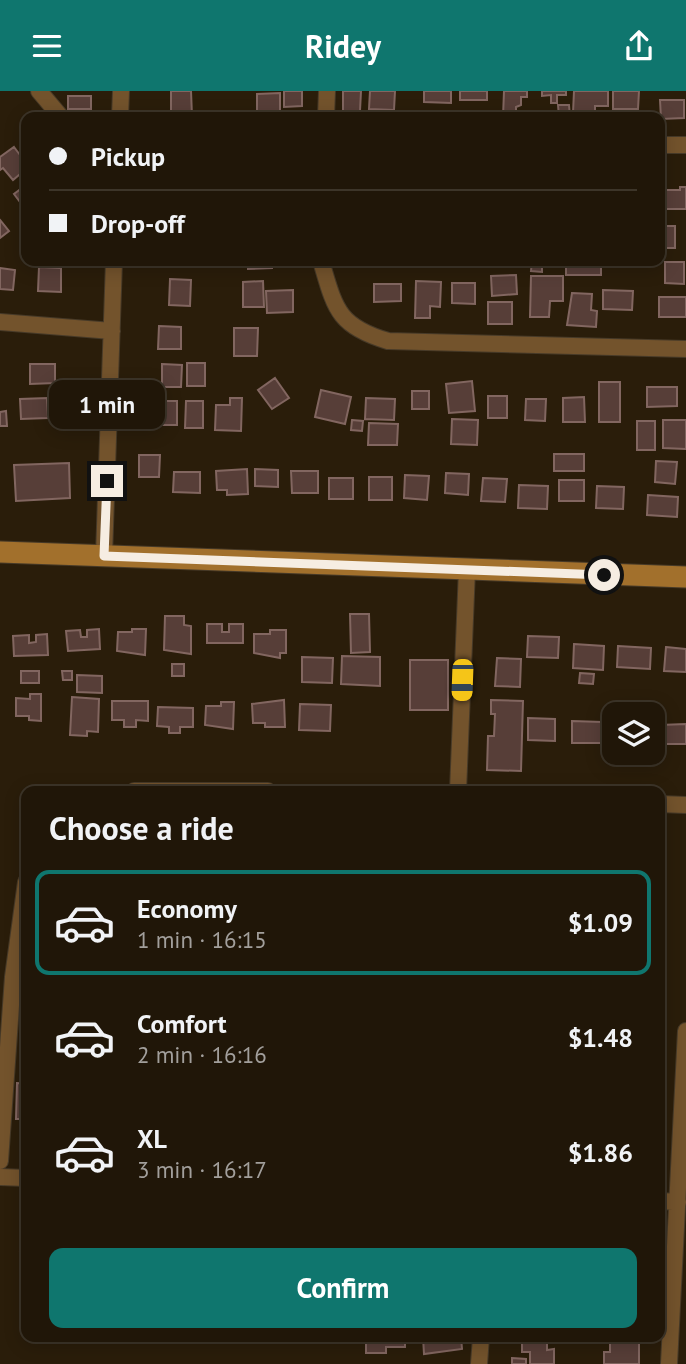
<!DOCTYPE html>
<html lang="en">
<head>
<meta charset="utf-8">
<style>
	:root { --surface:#201608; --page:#281f12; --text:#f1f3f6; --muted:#a29f9c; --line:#3d3529; --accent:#0f766e }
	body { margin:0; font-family:"PT Sans",sans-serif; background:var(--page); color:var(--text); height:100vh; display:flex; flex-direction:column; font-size:26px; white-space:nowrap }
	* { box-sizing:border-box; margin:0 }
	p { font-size:23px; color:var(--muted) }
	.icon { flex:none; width:38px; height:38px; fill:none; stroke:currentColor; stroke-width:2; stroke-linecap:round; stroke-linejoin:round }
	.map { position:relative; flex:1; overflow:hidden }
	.panel { position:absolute; left:21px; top:695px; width:644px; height:556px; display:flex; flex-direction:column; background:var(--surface); border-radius:14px; box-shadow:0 4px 18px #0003,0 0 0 2px var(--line) }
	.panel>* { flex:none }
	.top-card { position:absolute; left:21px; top:21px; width:644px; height:154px; border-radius:14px; box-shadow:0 4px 18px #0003,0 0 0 2px var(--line); display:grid; align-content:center; height:154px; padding:0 28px; background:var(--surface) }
	.tools { position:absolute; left:602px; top:611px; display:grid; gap:14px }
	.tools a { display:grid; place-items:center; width:63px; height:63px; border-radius:14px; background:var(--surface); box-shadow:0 4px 18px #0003,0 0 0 2px var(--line); font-size:35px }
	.end { position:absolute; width:32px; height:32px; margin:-16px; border:9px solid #f6ede2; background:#111; box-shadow:0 0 0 4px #111 }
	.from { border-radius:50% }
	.bubble { position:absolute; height:49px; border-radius:14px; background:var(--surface); box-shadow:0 4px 18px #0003,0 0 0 2px var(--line); font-size:23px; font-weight:600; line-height:49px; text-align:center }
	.car { position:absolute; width:21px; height:42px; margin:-21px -10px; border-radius:9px; box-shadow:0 0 5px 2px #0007; background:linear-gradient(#f5c518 24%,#345 0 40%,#f5c518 0 76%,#345 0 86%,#f5c518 0) }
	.top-card b { display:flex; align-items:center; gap:24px; height:66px; font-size:26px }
	.top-card b+b { border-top:2px solid var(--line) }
	.top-card i { width:18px; height:18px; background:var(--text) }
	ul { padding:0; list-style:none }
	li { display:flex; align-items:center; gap:21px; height:105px; margin:0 14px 10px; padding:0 14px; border:4px solid transparent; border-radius:14px }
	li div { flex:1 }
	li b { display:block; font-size:26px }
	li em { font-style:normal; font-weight:600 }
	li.current { border-color:var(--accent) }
	li>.icon { width:63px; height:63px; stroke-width:1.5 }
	h2 { padding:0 28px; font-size:32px; line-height:84px }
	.primary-button { display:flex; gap:14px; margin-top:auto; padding:14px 28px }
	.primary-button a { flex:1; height:80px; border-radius:14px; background:var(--accent); color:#fff; font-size:28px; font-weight:600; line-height:80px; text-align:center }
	header { display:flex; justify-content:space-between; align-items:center; height:91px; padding:0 28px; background:var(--accent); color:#fff; font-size:32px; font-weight:600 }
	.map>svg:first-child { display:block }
	.building { fill:#573e38; stroke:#826660; stroke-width:2 }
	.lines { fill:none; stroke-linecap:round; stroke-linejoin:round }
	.street-casing { stroke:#473a28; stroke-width:18 }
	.secondary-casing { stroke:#473a28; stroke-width:23 }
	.street { stroke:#73532c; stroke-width:16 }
	.secondary { stroke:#a2702c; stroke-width:21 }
	.route { stroke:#f6ede2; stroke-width:9 }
</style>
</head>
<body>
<header><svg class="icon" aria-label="menu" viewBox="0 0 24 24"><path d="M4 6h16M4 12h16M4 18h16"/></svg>Ridey<svg class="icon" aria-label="share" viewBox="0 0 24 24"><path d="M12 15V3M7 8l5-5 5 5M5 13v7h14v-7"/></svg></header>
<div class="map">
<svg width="686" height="1273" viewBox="0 0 686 1273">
	<rect width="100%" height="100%" fill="#2a1d0a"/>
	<path class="building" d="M171,0H191L192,25H171Z
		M284,0H302V15L284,16Z
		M343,0H361L360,20H343Z
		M370,0H395L394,19L369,18Z
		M424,0H451V12L424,11Z
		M460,0H487V9H460Z
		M504,0H527V6H521V14L516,16V26H503Z
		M542,0H566V4H557V12H551V4L542,5Z
		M574,0H608V15H595V22H573Z
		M613,0H639L638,18H613Z
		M280,2V26H257V3Z
		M68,5H91V18H68Z
		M660,9H684V27L661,28Z
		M558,14H569L570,26H559Z
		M14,56L26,72V78L13,89L3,77L0,79V66Z
		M26,94V119L14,103Z
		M680,96H686V118H660V99H680Z
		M0,129L9,140L0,147Z
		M660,135H675V157H660Z
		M167,170H188V176H167Z
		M248,170H272V177L248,178Z
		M365,170H387V175L365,174Z
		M532,170H542V181L531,180Z
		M566,170H601V184H566Z
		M665,171H684V193L665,192Z
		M39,176L61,177V201L38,200Z
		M0,177L15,179L13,199L0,198Z
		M516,184L517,203L492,205L491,185Z
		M531,185H563V210H550L549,226H530Z
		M170,188L191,189L190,215L169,214Z
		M263,190L264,216H243V191Z
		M416,190L441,191L440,216L430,215V227H415Z
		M452,192H475V213L452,212Z
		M374,193H401V210L374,211Z
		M293,199V221L267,222L266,200Z
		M603,199L633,200L632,219L603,218Z
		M572,202L592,203L591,219L597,220L596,236L567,234Z
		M659,206H686V226H659Z
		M488,211H512V233H488Z
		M159,235L181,236V258H158Z
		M234,237H258L257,265H234Z
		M187,272H205V295H187Z
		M30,273H55V292L30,293Z
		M162,273L182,274L181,296H162Z
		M275,287L289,307L272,318L258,299Z
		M472,290L475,320L449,322L446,293Z
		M599,291H620V331H599Z
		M647,296H677V315L647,316Z
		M321,299L351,306L345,333L315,326Z
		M412,300H429V318H412Z
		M488,305H507V327H488Z
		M584,306L585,331H563V307Z
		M47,307L48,327L21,328L20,308Z
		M230,307H242L241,340L215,339L216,314H230Z
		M366,307L395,308L394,329L365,328Z
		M526,308H546L545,330L525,329Z
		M159,310H177V334H153V320H159Z
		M186,310H203V337H185Z
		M6,320L7,335H0V321Z
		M452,328L478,329L477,354L451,353Z
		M352,329L363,330L362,340L351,339Z
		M663,329H686V358L663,357Z
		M637,330H655V359H637Z
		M369,332L398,333L397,354H368Z
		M554,363H584V380H554Z
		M139,364H160L159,386H139Z
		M656,370L677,371L675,393L655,391Z
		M69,372L70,407L16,410L14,374Z
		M247,378L248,403L227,404V399H217L216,380Z
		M255,378L278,379V396L255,395Z
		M291,380H318V402H292Z
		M174,381H200V402L173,401Z
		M446,382L469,383L468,404L445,402Z
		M405,384L429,385L427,409L404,407Z
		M369,386H392V409H369Z
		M329,387H353V408H329Z
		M483,387L507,388L505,411L481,410Z
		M559,389H584V410H559Z
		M519,394L548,395L547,418L518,417Z
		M597,395L624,396L623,418L596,417Z
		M648,404L678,406L677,426L647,424Z
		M350,523H369L370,561L351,562Z
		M165,525H184V534L191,535V563L164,559Z
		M207,533H222V541H229V533H243V552H207Z
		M99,538L100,558L68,560L66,540L80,539L81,546H87V539Z
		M132,538H146L145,564L117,560L118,541H132Z
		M270,539H286V562H280V567L254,562V543H270Z
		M47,543L48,564L14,565L13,545L29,544V552L36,551V544Z
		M528,545L559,546L558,567L527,566Z
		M574,553L604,555L603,579L573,577Z
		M618,555L651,557L650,578L617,576Z
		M666,556L686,558V581L664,580Z
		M342,565L380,566V595L341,593Z
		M302,566L333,567L332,592L302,591Z
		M497,567L521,568L520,596L495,595Z
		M410,569H448V619H410Z
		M172,573H184V585H172Z
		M21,580H39V592H21Z
		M62,580H72V589H63Z
		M580,582L594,583L593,593L579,592Z
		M77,584L102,585V602L77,601Z
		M30,603H41V630L29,629V625H16V607L30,608Z
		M72,606L99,608L98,641L87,640V645L70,644Z
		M284,609L285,636H265V632H253L252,613Z
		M491,609L523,610L521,680L487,679L488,645H494L495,623H491Z
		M112,610H148V630L136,629V636H124V629H112Z
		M221,611H234L233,638L205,634L206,615H221Z
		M300,613L331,614L330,640L299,639Z
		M158,616L193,617V636H180V642H169V636L157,635Z
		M528,627L555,628V650L528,649Z
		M572,630L602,631V652H572Z
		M686,633V653H661L660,634Z
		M17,992L26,993V1028H16Z
		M22,1137L26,1138V1161L20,1160Z
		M312,1246H347H330V1252H311Z
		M366,1246H405V1256H386V1262H366Z
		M423,1246H461L462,1258L424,1263Z
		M522,1246H553L554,1249H547V1259L554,1258V1273H530V1261H522Z
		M610,1246H639V1273H604V1261H610Z
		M512,1267L526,1268V1273H512Z"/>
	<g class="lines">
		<g class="street-casing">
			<path id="street" d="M39,0L61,26
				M120,26L121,0
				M326,26L327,0
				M660,54H686
				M321,170C335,217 337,235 388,250L686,258
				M0,231L112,240
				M104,465L114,170
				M134,700H268
				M458,700L467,478
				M660,713L686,714
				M0,1070L13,886L26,791
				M0,1086L26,1087
				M660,1110L678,1111
				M479,1273L481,1246
				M669,1273L686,940"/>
		</g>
		<g class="secondary-casing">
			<path id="secondary" d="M0,461L686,486"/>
		</g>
		<use href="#street" class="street"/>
		<use href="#secondary" class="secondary"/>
	</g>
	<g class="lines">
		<path class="route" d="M107,390L104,465L604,484"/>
	</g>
</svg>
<div class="tools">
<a><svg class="icon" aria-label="layers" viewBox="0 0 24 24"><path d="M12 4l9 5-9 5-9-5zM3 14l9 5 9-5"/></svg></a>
</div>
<i class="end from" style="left:604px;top:484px"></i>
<i class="end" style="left:107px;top:390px"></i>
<div class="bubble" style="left:49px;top:289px;width:116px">1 min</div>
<i class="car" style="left:462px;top:589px;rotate:182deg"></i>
<div class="top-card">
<b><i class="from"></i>Pickup</b>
<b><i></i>Drop-off</b>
</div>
<section class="panel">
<h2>Choose a ride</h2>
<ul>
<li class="current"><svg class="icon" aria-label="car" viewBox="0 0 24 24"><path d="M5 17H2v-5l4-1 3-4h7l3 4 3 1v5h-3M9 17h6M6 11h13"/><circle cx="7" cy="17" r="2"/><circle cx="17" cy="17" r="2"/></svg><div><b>Economy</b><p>1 min · 16:15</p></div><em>$1.09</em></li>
<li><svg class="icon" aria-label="car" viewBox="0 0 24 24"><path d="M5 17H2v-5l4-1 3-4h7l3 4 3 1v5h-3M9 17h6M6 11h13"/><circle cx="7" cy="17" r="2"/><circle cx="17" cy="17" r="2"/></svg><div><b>Comfort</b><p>2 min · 16:16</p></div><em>$1.48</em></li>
<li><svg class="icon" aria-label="car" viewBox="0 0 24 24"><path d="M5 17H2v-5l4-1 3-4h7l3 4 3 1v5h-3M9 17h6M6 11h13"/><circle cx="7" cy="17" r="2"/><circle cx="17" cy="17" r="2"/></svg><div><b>XL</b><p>3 min · 16:17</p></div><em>$1.86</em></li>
</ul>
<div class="primary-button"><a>Confirm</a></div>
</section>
</div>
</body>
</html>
